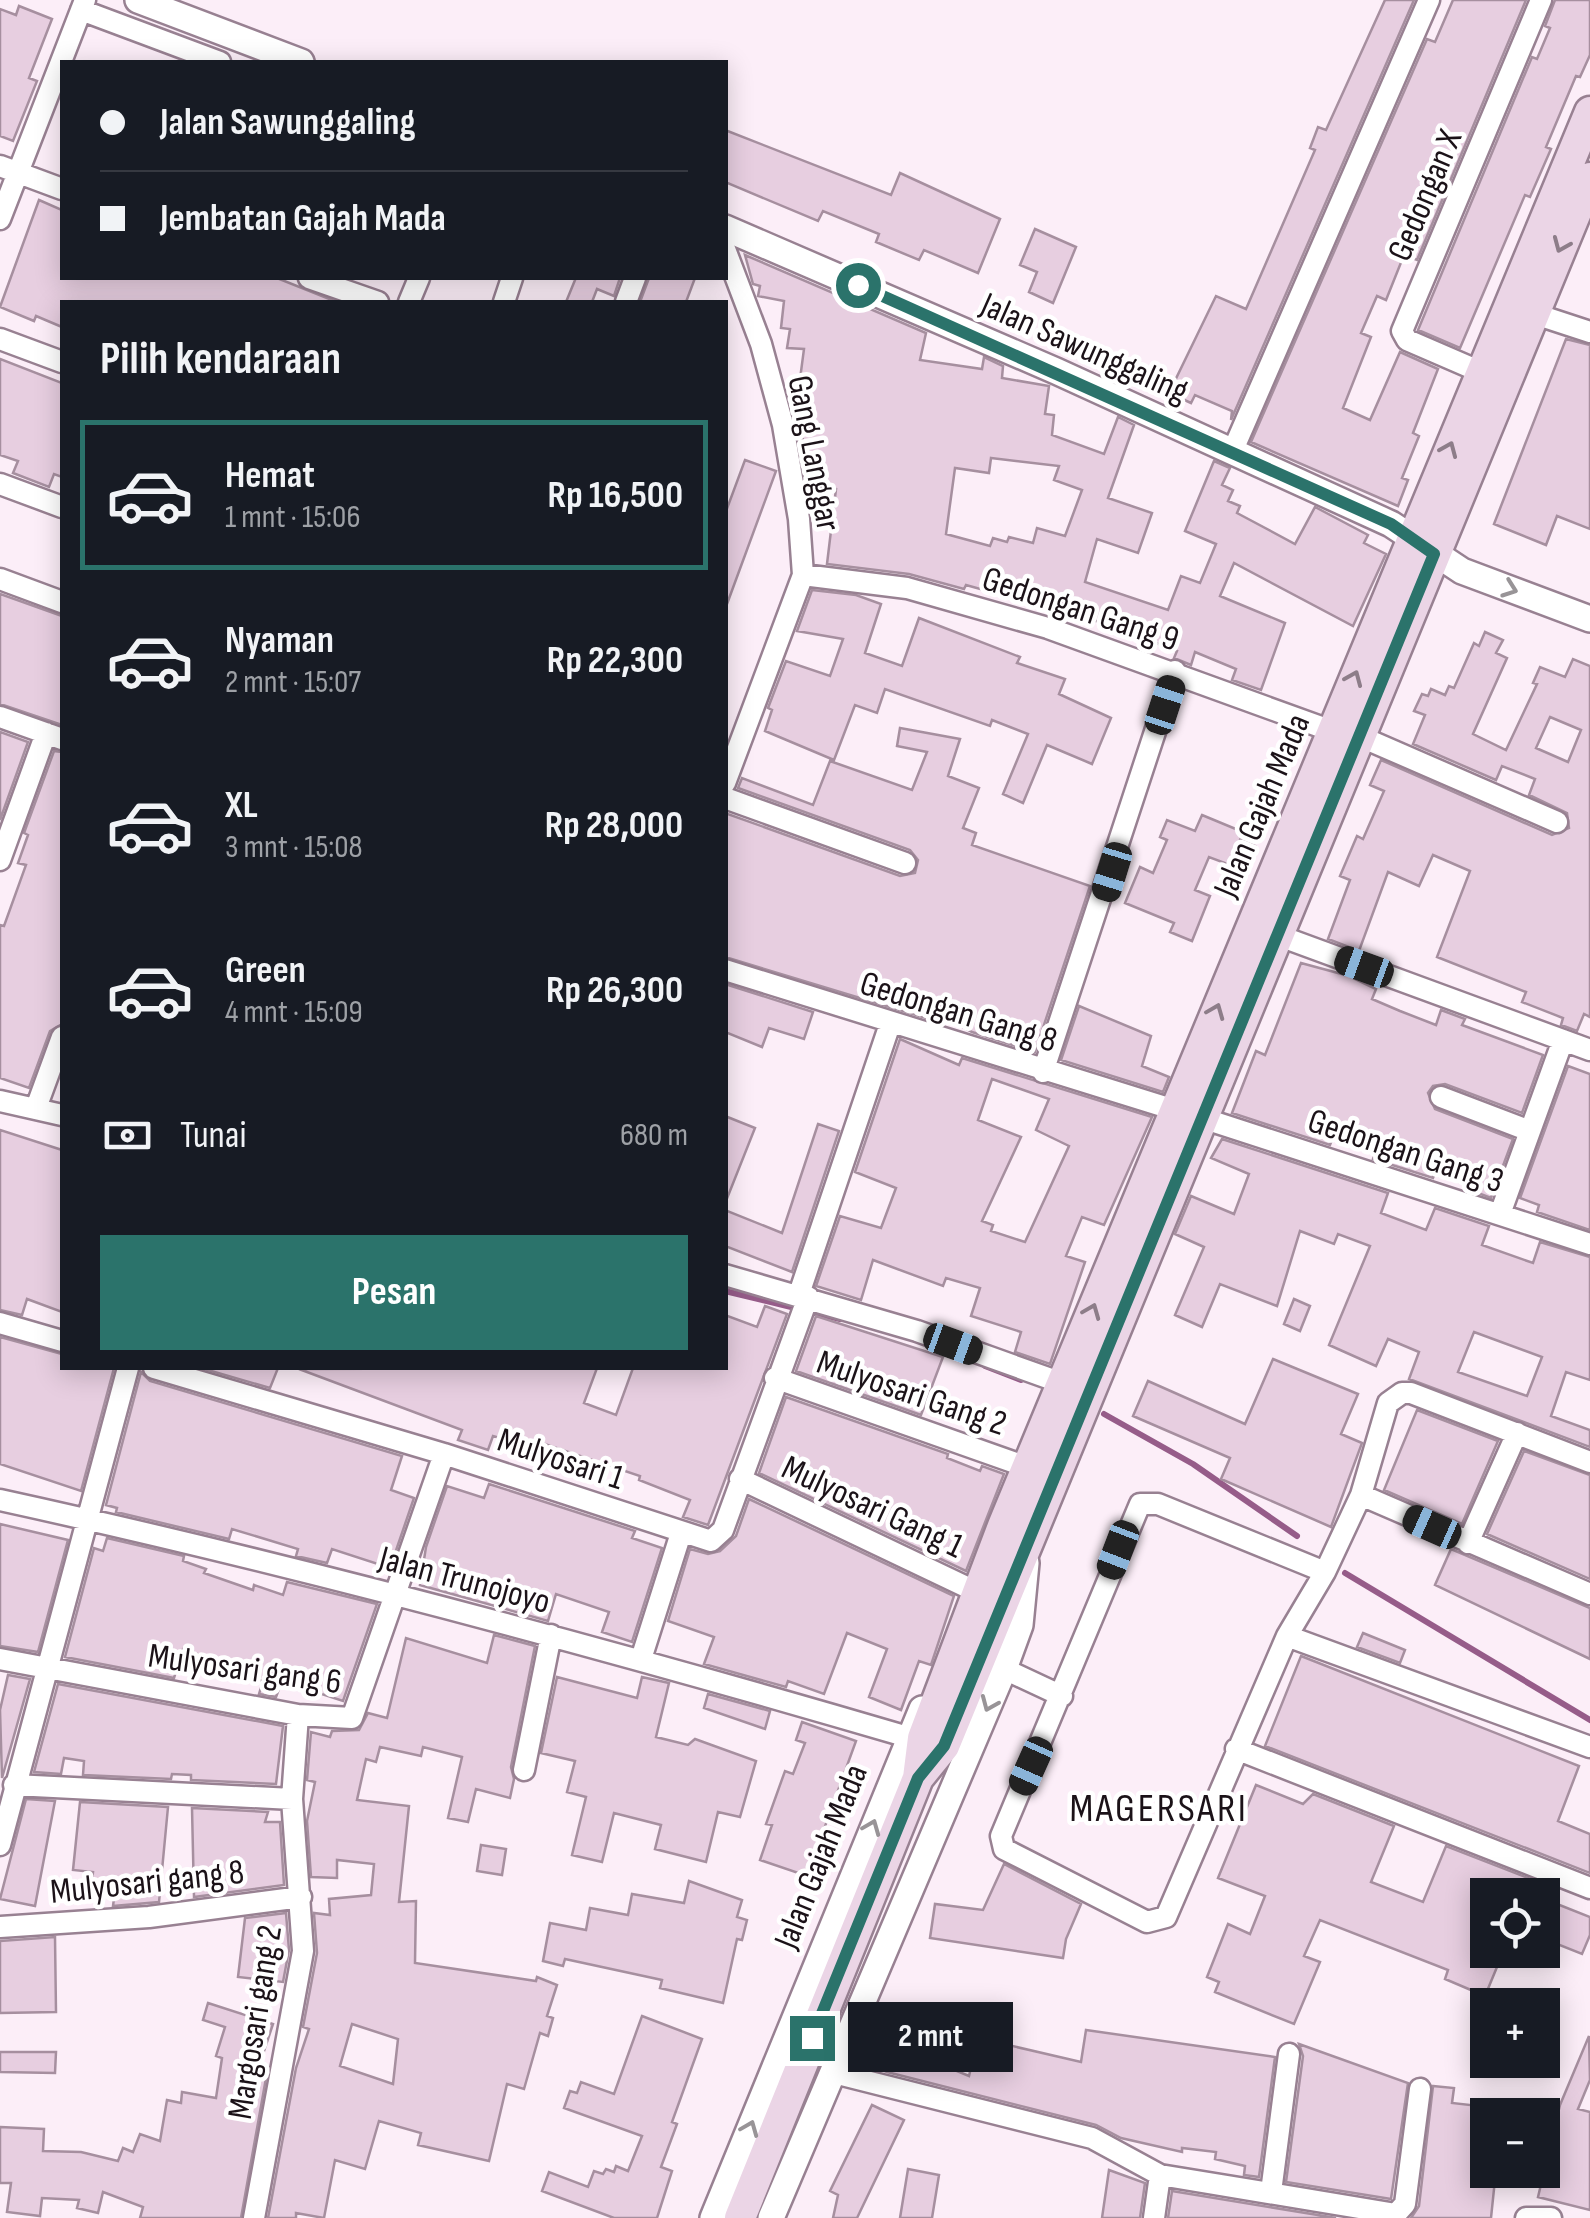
<!DOCTYPE html>
<html lang="id">
<head>
<meta charset="utf-8">
<style>
	:root { --surface:#171b24; --page:#20242c; --text:#f1f3f6; --muted:#9ea1a6; --line:#363941; --accent:#2b736b }
	body { margin:0; font-family:"Sofia Sans Condensed",sans-serif; background:var(--page); color:var(--text); height:100vh; display:flex; flex-direction:column; font-size:38px; white-space:nowrap }
	* { box-sizing:border-box; margin:0 }
	p { font-size:32px; color:var(--muted) }
	.icon { flex:none; width:55px; height:55px; fill:none; stroke:currentColor; stroke-width:2; stroke-linecap:round; stroke-linejoin:round }
	.map { position:relative; flex:1; overflow:hidden }
	.side { position:absolute; left:60px; top:300px; width:668px; height:1070px; display:flex; flex-direction:column; background:var(--surface); border-radius:0px; box-shadow:0 5px 25px #0003 }
	.side>* { flex:none }
	.hud { position:absolute; left:60px; top:60px; width:668px; height:220px; border-radius:0px; box-shadow:0 5px 25px #0003; display:grid; align-content:center; height:220px; padding:0 40px; background:var(--surface) }
	.buttons { position:absolute; left:1470px; top:1878px; display:grid; gap:20px }
	.buttons a { display:grid; place-items:center; width:90px; height:90px; border-radius:0px; background:var(--surface); box-shadow:0 5px 25px #0003; font-size:50px }
	.end { position:absolute; width:45px; height:45px; margin:-22px; border:12px solid #2b736b; background:#fff; box-shadow:0 0 0 5px #fff }
	.from { border-radius:50% }
	.bubble { position:absolute; height:70px; border-radius:0px; background:var(--surface); box-shadow:0 5px 25px #0003; font-size:32px; font-weight:700; line-height:70px; text-align:center }
	.car { position:absolute; width:30px; height:60px; margin:-30px -15px; border-radius:12px; box-shadow:0 0 8px 2px #0007; background:linear-gradient(#222 24%,#8ab4d8 0 40%,#222 0 76%,#8ab4d8 0 86%,#222 0) }
	.hud b { display:flex; align-items:center; gap:35px; height:95px; font-size:38px }
	.hud b+b { border-top:2px solid var(--line) }
	.hud i { width:25px; height:25px; background:var(--text) }
	ul { padding:0; list-style:none }
	li { display:flex; align-items:center; gap:30px; height:150px; margin:0 20px 15px; padding:0 20px; border:5px solid transparent; border-radius:0px }
	li div { flex:1 }
	li b { display:block; font-size:38px }
	li em { font-style:normal; font-weight:700 }
	li.on { border-color:var(--accent) }
	li>.icon { width:90px; height:90px; stroke-width:1.5 }
	h2 { padding:0 40px; font-size:45px; line-height:120px }
	.pay { display:flex; align-items:center; gap:25px; height:110px; padding:0 40px; font-size:38px }
	.pay p { margin-inline-start:auto }
	.button { display:flex; gap:20px; margin-top:auto; padding:20px 40px }
	.button a { flex:1; height:115px; border-radius:0px; background:var(--accent); color:#fff; font-size:40px; font-weight:700; line-height:115px; text-align:center }
	.map>svg:first-child { display:block }
	.lines { fill:none; stroke-linecap:round; stroke-linejoin:round }
	.stream { stroke:#965c89; stroke-width:6 }
	.building { fill:#e7cee0; stroke:#a68f9f; stroke-width:2.5; fill-rule:evenodd }
	.minor-casing { stroke:#988192; stroke-width:25 }
	.tertiary-casing { stroke:#988192; stroke-width:30 }
	.secondary-casing { stroke:#988192; stroke-width:35 }
	.minor { stroke:#fff; stroke-width:20 }
	.tertiary { stroke:#fff; stroke-width:25 }
	.secondary { stroke:#ebd5e6; stroke-width:30 }
	.oneway { stroke:#8d7d89 }
	.oneway2 { stroke:#989497 }
	.route { stroke:#2b736b; stroke-width:12 }
	.labels { text-anchor:middle; stroke-width:9; stroke-linejoin:round; paint-order:stroke }
	.street-label { font-size:35px; fill:#1b1218; stroke:#fff }
	.quarter-label { font-size:40px; letter-spacing:2.5px; fill:#1b1218; stroke:#fff }
</style>
</head>
<body>
<div class="map">
<svg width="1590" height="2218" viewBox="0 0 1590 2218">
	<rect width="100%" height="100%" fill="#fceef8"/>
	<g class="lines">
		<path class="stream" d="M725,1291L840,1319
			M985,1366L1021,1380
			M1104,1414L1193,1464L1297,1536
			M1345,1573L1590,1720"/>
	</g>
	<path class="building" d="M1385,0H1414L1231,420L1232,411L1195,395L1191,403L1169,393L1216,296L1246,309L1315,150L1310,148L1318,127L1326,130Z
		M1453,0H1526L1417,260L1404,255L1386,300L1377,296L1361,333L1371,337L1343,408L1370,420L1400,352L1438,369L1413,433L1419,436L1402,478L1408,480L1398,506L1251,442L1427,39L1435,42Z
		M1555,0H1590V55L1580,77L1576,76L1546,147L1551,149L1530,197L1525,195L1460,348L1418,330L1532,57L1537,59L1550,28L1545,26Z
		M19,6L52,19L29,78L37,81L13,141L0,136V9L16,15Z
		M725,130L891,195L900,173L1000,219L978,273L924,250L919,260L876,242L879,234L823,211L818,221L725,182Z
		M39,200L62,210V278H277L337,302H62V327L36,316L34,321L0,307Z
		M1035,229L1076,247L1053,303L1029,292L1037,272L1020,265Z
		M745,255L926,333L920,360L982,369L984,357L1003,366L1002,378L1049,386L1045,414L1054,415L1052,435L1104,454L1118,417L1134,425L1108,498L1152,513L1138,553L1097,539L1085,582L1168,610L1181,576L1200,583L1216,544L1185,531L1214,461L1230,468L1222,485L1233,490L1228,501L1240,506L1237,513L1295,544L1315,507L1368,535L1364,543L1386,554L1353,626L1234,563L1220,596L1285,623L1261,690L1232,680L1236,669L1195,652L1191,665L1174,658L1177,651L1103,623L966,585L964,589L909,574L827,564L836,489L807,484L801,421L795,417L804,349L787,348L790,329L781,328L784,301L758,296L760,286L753,284ZM991,458L1059,466L1054,480L1082,490L1065,536L1037,528L1033,543L1009,537L1007,542L993,538L990,546L946,534L955,468L989,473Z
		M571,278H620L614,296L597,289L592,302H566L575,280Z
		M649,278H695L686,302H640Z
		M1566,339L1590,345V529L1557,516L1546,545L1494,524Z
		M0,359L62,383V477L54,474L49,487L13,473L18,461L0,455Z
		M745,460L776,471L727,604L725,514Z
		M812,590L856,595L881,604L865,653L902,666L919,618L1020,657L1017,663L1065,679L1059,694L1111,718L1092,764L1047,745L1023,803L1003,794L1028,734L992,720L990,726L885,689L877,713L855,705L834,760L765,731L772,710L768,708L786,661L830,676L843,639L797,631Z
		M0,594L62,616V725L0,704Z
		M1485,632L1503,640L1496,653L1507,658L1473,734L1506,750L1537,684L1533,683L1540,667L1565,677L1573,659L1590,666V1017L1584,1014L1577,1031L1561,1025L1563,1018L1522,1002L1526,992L1437,957L1470,871L1433,855L1419,886L1388,872L1359,951L1328,939L1350,880L1340,876L1357,836L1363,839L1384,791L1370,785L1381,760L1552,835L1569,828L1567,813L1529,795L1535,779L1502,766L1496,780L1413,744L1425,715L1414,711L1422,694L1428,696L1431,689L1445,695L1449,686L1454,688L1474,643L1479,646ZM1550,717L1581,730L1568,762L1536,748Z
		M900,728L960,739L948,776L979,788L963,828L976,833L972,845L1090,886L1035,1052L972,1032L963,1027L965,1019L928,1011L926,1018L725,957V813L900,876L915,873L918,860L910,850L738,788L742,778L813,805L830,761L912,790L927,752L897,746Z
		M0,732L28,742L0,820Z
		M54,751L62,752V1024L50,1031L29,1088L0,1078V925L4,926L26,865L18,863L28,835L24,833Z
		M1202,815L1243,832L1240,840L1255,846L1248,865L1233,858L1230,865L1209,857L1195,890L1210,896L1192,941L1170,932L1174,923L1125,903L1140,867L1153,873L1167,840L1160,837L1167,820L1195,831Z
		M1301,963L1349,976L1376,989L1372,999L1400,1011L1436,1025L1441,1010L1465,1019L1462,1025L1543,1055L1522,1113L1445,1084L1433,1086L1428,1093L1435,1109L1513,1139L1491,1198L1470,1190L1477,1169L1442,1154L1433,1178L1373,1159L1381,1138L1339,1122L1330,1145L1232,1113L1256,1051L1265,1055Z
		M725,984L813,1012L804,1039L769,1028L762,1047L725,1032Z
		M1079,1006L1151,1036L1142,1066L1169,1077L1163,1092L1061,1060Z
		M900,1039L959,1065L962,1058L1152,1117L1104,1225L1082,1217L1066,1256L1085,1262L1050,1364L1015,1352L1021,1332L971,1316L980,1288L946,1278L943,1286L873,1260L861,1300L816,1286L840,1216L881,1228L896,1188L855,1172ZM992,1079L1049,1099L1036,1130L1069,1146L1025,1242L991,1231L993,1225L982,1221L1021,1137L978,1120Z
		M1568,1066L1590,1074V1230L1537,1212L1539,1205L1520,1198Z
		M725,1116L755,1128L726,1201H725Z
		M818,1124L839,1131L792,1272L725,1246V1210L782,1233Z
		M0,1130L62,1150V1312L27,1299L22,1315L0,1310Z
		M1222,1139L1388,1193L1381,1213L1426,1230L1435,1208L1489,1226L1482,1245L1533,1263L1540,1242L1590,1257V1380L1566,1372L1551,1416L1590,1430V1447L1409,1379L1419,1352L1388,1339L1376,1366L1329,1345L1370,1246L1338,1234L1334,1244L1300,1231L1277,1306L1220,1284L1202,1327L1175,1315L1204,1247L1175,1234L1191,1196L1234,1214L1249,1174L1211,1158ZM1474,1332L1542,1357L1527,1396L1458,1372Z
		M1294,1299L1310,1306L1300,1331L1284,1324Z
		M765,1306L787,1314L708,1525L683,1517L690,1500L639,1480L640,1476L545,1444L543,1450L493,1436L488,1450L458,1440L462,1430L299,1369L597,1368L584,1403L616,1415L633,1368H725V1315L757,1327Z
		M816,1316L943,1357L921,1415L796,1371Z
		M0,1337L62,1354V1368H114L81,1491L0,1464Z
		M1273,1359L1358,1394L1341,1434L1362,1443L1331,1527L1221,1479L1230,1458L1133,1416L1148,1381L1245,1424Z
		M201,1368H278L270,1388Z
		M141,1372L150,1381L402,1456L391,1490L414,1498L390,1568L332,1549L327,1563L296,1556L298,1549L232,1529L229,1539L116,1512L117,1508L106,1505Z
		M786,1397L948,1454L947,1458L980,1471L982,1466L1004,1474L966,1571L759,1473Z
		M1417,1410L1498,1441L1462,1524L1384,1490Z
		M1524,1451L1590,1475V1579L1487,1534Z
		M489,1484L635,1531L632,1538L662,1548L632,1642L602,1632L609,1612L556,1594L548,1621L420,1585L426,1547L447,1486L484,1498Z
		M749,1499L954,1596L931,1665L919,1661L901,1710L869,1697L887,1649L847,1633L824,1694L788,1681L786,1687L704,1664L714,1637L668,1621L690,1549L708,1554L720,1551L736,1536Z
		M0,1524L68,1540L38,1652L0,1646Z
		M107,1538L184,1556L183,1561L206,1569L204,1573L253,1590L254,1585L283,1595L287,1582L377,1604L343,1701L282,1681L276,1697L259,1694L263,1681L240,1674L242,1669L183,1649L174,1678L65,1657L94,1548L103,1551Z
		M1451,1549L1590,1608V1659L1435,1585Z
		M1363,1633L1405,1650L1400,1663L1357,1647Z
		M494,1635L535,1646L511,1767L514,1779L510,1798L476,1789L468,1822L448,1818L462,1757L423,1747L421,1756L380,1747L376,1762L366,1759L357,1800L409,1806L399,1902L416,1901L415,1963L536,1981L537,1977L557,1985L547,2016L553,2018L548,2036L540,2033L524,2089L507,2084L489,2161L418,2145L421,2133L379,2121L365,2169L335,2160L324,2218L296,2213V2218H268L296,2068L309,2029L303,2027L317,1953L314,1913L330,1915L329,1899L371,1895L374,1864L337,1860V1878L311,1877L307,1821L315,1782L307,1780L311,1732L330,1737L332,1731L359,1730L368,1713L387,1718L406,1638L487,1663ZM352,2024L398,2039L393,2084L340,2066Z
		M1301,1656L1579,1766L1558,1821L1590,1834V1873L1265,1746Z
		M8,1675L30,1679L2,1778L0,1710Z
		M557,1677L637,1698L642,1677L669,1683L656,1737L688,1745L695,1739L756,1761L740,1817L718,1812L706,1862L655,1849L661,1825L614,1813L602,1862L572,1855L586,1797L567,1792L575,1761L541,1753Z
		M58,1684L283,1726L276,1784L191,1780V1775L172,1774L171,1779L83,1775L84,1761L64,1758L61,1774L34,1772Z
		M708,1694L770,1711L765,1729L704,1708Z
		M802,1722L856,1741L807,1876L760,1860L772,1825L766,1824L785,1771L793,1774L805,1743L796,1740Z
		M1256,1785L1303,1804L1313,1794L1394,1826L1371,1882L1423,1902L1446,1846L1533,1880L1527,1895H1488V1950H1504L1485,1996L1445,1979L1448,1970L1320,1920L1304,1956L1320,1962L1294,2024L1215,1992L1219,1982L1207,1977L1228,1924L1250,1934L1265,1896L1218,1878Z
		M26,1799L55,1801L35,1906L0,1899Z
		M80,1802L168,1807L159,1902L113,1906L116,1883L92,1880L93,1872L73,1870Z
		M192,1808L268,1812L265,1822H280L284,1885L194,1897Z
		M481,1845L506,1849L502,1875L477,1871Z
		M1004,1864L1081,1904L1066,1939L1063,1958L930,1938L935,1904L983,1910Z
		M689,1881L742,1900L737,1917L747,1920L742,1940L737,1939L723,2003L660,1988L662,1980L565,1959L563,1966L543,1961L550,1923L586,1930L590,1908L628,1915L632,1894L684,1903Z
		M1552,1902L1590,1917V1935L1582,1954L1542,1938Z
		M286,1913L289,1950L283,1982L238,1977L245,1918Z
		M55,1937L56,2012L0,2013V1941Z
		M208,2003L273,2024L259,2066L268,2067L241,2218H140L143,2207L103,2192L98,2213L77,2208L79,2200L42,2198L40,2216L7,2212L11,2183H0V2127L44,2129L43,2151L81,2152L118,2161L123,2148L133,2152L140,2134L160,2141L167,2100L181,2103L182,2092L216,2098L222,2058L216,2056L225,2027L203,2020Z
		M642,2016L702,2039L672,2122L677,2124L661,2167L672,2171L657,2218H614L542,2191L549,2172L588,2187L594,2171L603,2174L606,2169L614,2172L616,2166L628,2171L642,2136L564,2108L570,2091L577,2093L581,2082L614,2094Z
		M1086,2030L1275,2057L1259,2177L1244,2175L1245,2166L1215,2159L1216,2152L1182,2148V2152L1121,2138L1096,2125L887,2072L856,2059L867,2034L969,2076L978,2038L1081,2062Z
		M1589,2036L1590,2080L1578,2109L1590,2112V2210L1538,2197L1560,2105Z
		M1299,2044L1408,2083L1391,2199L1286,2182L1303,2056Z
		M0,2052H56L55,2073L0,2072Z
		M1433,2086L1454,2088L1452,2103L1488,2107V2170H1496L1491,2218H1411L1419,2206Z
		M872,2105L904,2120L857,2218H833L838,2195L830,2191Z
		M908,2169L939,2175L932,2218H900Z
		M1109,2170L1145,2183L1140,2218H1102Z
		M1172,2191L1336,2218H1168Z"/>
	<g class="lines">
		<g class="minor-casing">
			<path id="minor" d="M81,10L220,62
				M0,166L62,189
				M0,219L85,0
				M725,249L761,344L783,425L799,519L803,575L725,783
				M309,278L378,302
				M409,302L419,278
				M504,302L512,278
				M626,302L635,278
				M1532,313L1590,332
				M0,339L62,362
				M1481,372L1407,340L1402,331L1541,0
				M1233,450L1429,0
				M0,484L62,507
				M803,575L907,588L1048,628L1332,731
				M0,579L62,602
				M0,717L62,739
				M1359,736L1557,822
				M725,798L905,863
				M0,860L46,733
				M1277,935L1590,1050
				M725,970L1175,1110
				M1043,1072L1175,671
				M1441,1097L1530,1131
				M0,1101L62,1115
				M36,1108L62,1037
				M1202,1118L1590,1244
				M1500,1214L1563,1040
				M725,1275L917,1331L1062,1383
				M799,1294L890,1024
				M0,1323L62,1341
				M154,1368L444,1454L711,1541L723,1530L808,1297
				M775,1378L1027,1467
				M740,1479L977,1592
				M1361,1495L1590,1594
				M0,1500C306,1567 608,1649 908,1737
				M1468,1543L1517,1433
				M1325,1572L1158,1504H1140L1001,1836L1004,1849L1147,1922L1166,1917L1287,1636L1325,1572L1361,1495L1388,1403L1402,1393H1411L1590,1462
				M1287,1636L1590,1747
				M0,1659L298,1715L352,1718L444,1454
				M641,1659L681,1533
				M1004,1669L1062,1696
				M1236,1749L1590,1888
				M524,1770L551,1635
				M14,1785L292,1799
				M0,1845L128,1368
				M0,1927L149,1917L301,1897
				M834,2073L1092,2138L1160,2175L1396,2214L1405,2204L1420,2089
				M1271,2192L1289,2054
				M254,2218L303,1951L292,1799L298,1715
				M1154,2218L1160,2175
				M1526,2218H1551"/>
		</g>
		<g class="tertiary-casing">
			<path id="tertiary" d="M138,0L301,62
				M725,228L1056,371L1391,524L1462,571L1590,619
				M713,2218L922,1709
				M771,2218L1004,1669L1020,1625L1026,1563"/>
		</g>
		<g class="secondary-casing">
			<path id="secondary" d="M918,1778L944,1746L1590,178
				M740,2218L918,1778L923,1738L1003,1526L1590,112"/>
		</g>
		<use href="#minor" class="minor"/>
		<use href="#tertiary" class="tertiary"/>
		<use href="#secondary" class="secondary"/>
	</g>
	<defs><path id="oneway-chevron" d="M-2-3.5L2.5 0L-2 3.5" fill="none" stroke-width="1.6" stroke-linecap="round" stroke-linejoin="round" transform="scale(2.5)"/></defs>
	<g class="oneway">
		<use href="#oneway-chevron" transform="translate(1561 245) rotate(113)"/>
		<use href="#oneway-chevron" transform="translate(1449 449) rotate(-67)"/>
		<use href="#oneway-chevron" transform="translate(1354 678) rotate(-67)"/>
		<use href="#oneway-chevron" transform="translate(1216 1011) rotate(-68)"/>
		<use href="#oneway-chevron" transform="translate(1092 1311) rotate(-68)"/>
	</g>
	<g class="oneway2">
		<use href="#oneway-chevron" transform="translate(1510 589) rotate(20)"/>
		<use href="#oneway-chevron" transform="translate(989 1704) rotate(113)"/>
		<use href="#oneway-chevron" transform="translate(872 1827) rotate(-68)"/>
		<use href="#oneway-chevron" transform="translate(750 2128) rotate(-68)"/>
	</g>
	<g class="lines">
		<path class="route" d="M812,2038L918,1778L944,1746L1434,554L1391,524L858,285"/>
	</g>
	<g class="labels">
		<g class="street-label">
			<text transform="translate(1424 195) rotate(-67)" y="12">Gedongan X</text>
			<text transform="translate(1085 347) rotate(24)" y="12">Jalan Sawunggaling</text>
			<text transform="translate(815 453) rotate(79)" y="12">Gang Langgar</text>
			<text transform="translate(1081 608) rotate(18)" y="12">Gedongan Gang 9</text>
			<text transform="translate(1261 805) rotate(-67)" y="12">Jalan Gajah Mada</text>
			<text transform="translate(959 1011) rotate(17)" y="12">Gedongan Gang 8</text>
			<text transform="translate(1406 1150) rotate(18)" y="12">Gedongan Gang 3</text>
			<text transform="translate(912 1392) rotate(19)" y="12">Mulyosari Gang 2</text>
			<text transform="translate(561 1458) rotate(18)" y="12">Mulyosari 1</text>
			<text transform="translate(873 1506) rotate(25)" y="12">Mulyosari Gang 1</text>
			<text transform="translate(465 1579) rotate(15)" y="12">Jalan Trunojoyo</text>
			<text transform="translate(245 1668) rotate(8)" y="12">Mulyosari gang 6</text>
			<text transform="translate(820 1856) rotate(-68)" y="12">Jalan Gajah Mada</text>
			<text transform="translate(147 1881) rotate(-6)" y="12">Mulyosari gang 8</text>
			<text transform="translate(254 2022) rotate(-81)" y="12">Margosari gang 2</text>
		</g>
		<g class="quarter-label">
			<text x="1159" y="1821">MAGERSARI</text>
		</g>
	</g>
</svg>
<div class="buttons">
<a><svg class="icon" aria-label="locate" viewBox="0 0 24 24"><circle cx="12" cy="12" r="6"/><path d="M12 2v4M12 18v4M2 12h4M18 12h4"/></svg></a>
<a>+</a>
<a>−</a>
</div>
<i class="end from" style="left:858px;top:285px"></i>
<i class="end" style="left:812px;top:2038px"></i>
<div class="bubble" style="left:848px;top:2002px;width:165px">2 mnt</div>
<i class="car" style="left:1165px;top:705px;rotate:18deg"></i>
<i class="car" style="left:1112px;top:872px;rotate:197deg"></i>
<i class="car" style="left:1364px;top:967px;rotate:290deg"></i>
<i class="car" style="left:953px;top:1344px;rotate:110deg"></i>
<i class="car" style="left:1432px;top:1527px;rotate:294deg"></i>
<i class="car" style="left:1118px;top:1550px;rotate:201deg"></i>
<i class="car" style="left:1031px;top:1766px;rotate:204deg"></i>
<div class="hud">
<b><i class="from"></i>Jalan Sawunggaling</b>
<b><i></i>Jembatan Gajah Mada</b>
</div>
<section class="side">
<h2>Pilih kendaraan</h2>
<ul>
<li class="on"><svg class="icon" aria-label="car" viewBox="0 0 24 24"><path d="M5 17H2v-5l4-1 3-4h7l3 4 3 1v5h-3M9 17h6M6 11h13"/><circle cx="7" cy="17" r="2"/><circle cx="17" cy="17" r="2"/></svg><div><b>Hemat</b><p>1 mnt · 15:06</p></div><em>Rp 16,500</em></li>
<li><svg class="icon" aria-label="car" viewBox="0 0 24 24"><path d="M5 17H2v-5l4-1 3-4h7l3 4 3 1v5h-3M9 17h6M6 11h13"/><circle cx="7" cy="17" r="2"/><circle cx="17" cy="17" r="2"/></svg><div><b>Nyaman</b><p>2 mnt · 15:07</p></div><em>Rp 22,300</em></li>
<li><svg class="icon" aria-label="car" viewBox="0 0 24 24"><path d="M5 17H2v-5l4-1 3-4h7l3 4 3 1v5h-3M9 17h6M6 11h13"/><circle cx="7" cy="17" r="2"/><circle cx="17" cy="17" r="2"/></svg><div><b>XL</b><p>3 mnt · 15:08</p></div><em>Rp 28,000</em></li>
<li><svg class="icon" aria-label="car" viewBox="0 0 24 24"><path d="M5 17H2v-5l4-1 3-4h7l3 4 3 1v5h-3M9 17h6M6 11h13"/><circle cx="7" cy="17" r="2"/><circle cx="17" cy="17" r="2"/></svg><div><b>Green</b><p>4 mnt · 15:09</p></div><em>Rp 26,300</em></li>
</ul>
<div class="pay"><svg class="icon" aria-label="cash" viewBox="0 0 24 24"><path d="M3 7h18v10H3z"/><circle cx="12" cy="12" r="2"/></svg>Tunai<p>680 m</p></div>
<div class="button"><a>Pesan</a></div>
</section>
</div>
</body>
</html>
